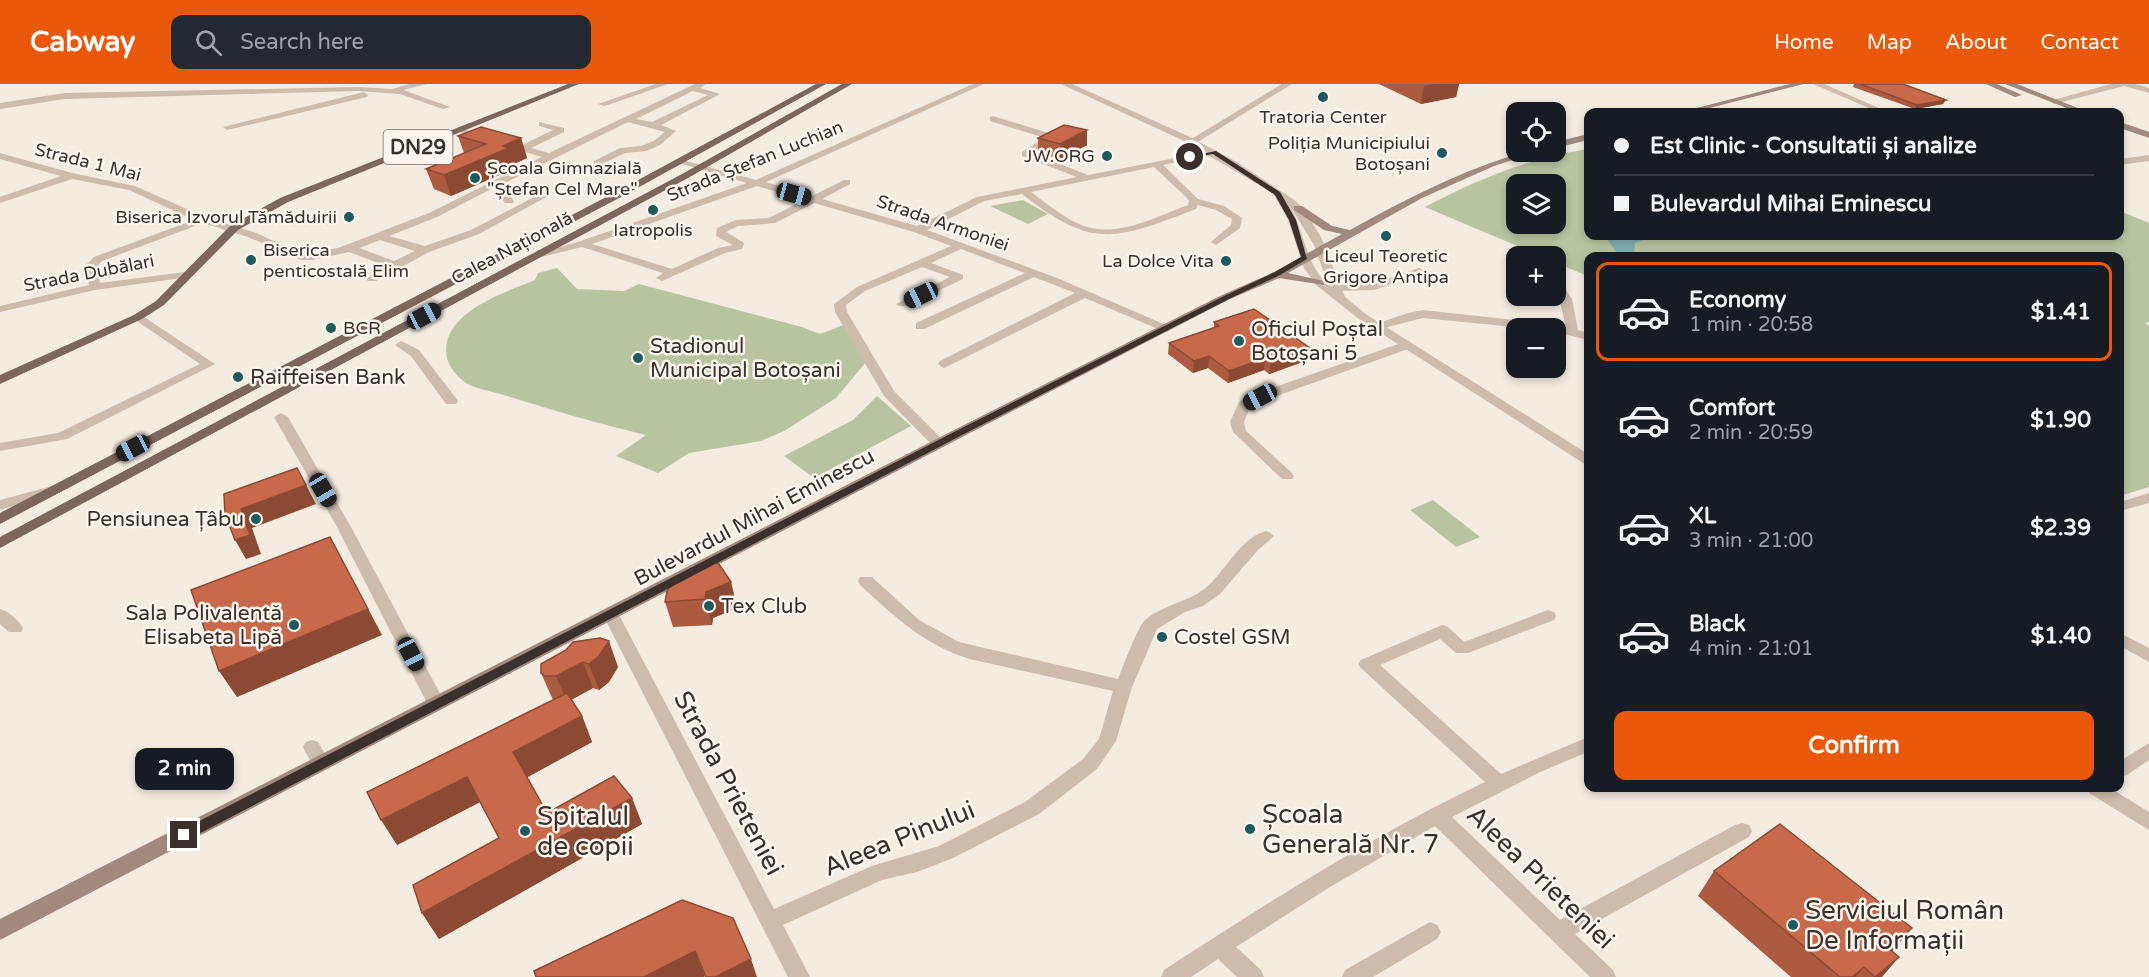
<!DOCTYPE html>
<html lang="en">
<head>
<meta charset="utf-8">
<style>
	:root { --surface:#171b24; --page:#242831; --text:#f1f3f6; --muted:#9ea1a6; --line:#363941; --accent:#ea580c }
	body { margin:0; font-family:"Varela Round",sans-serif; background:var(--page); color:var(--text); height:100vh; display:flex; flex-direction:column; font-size:22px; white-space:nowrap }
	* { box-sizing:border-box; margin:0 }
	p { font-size:20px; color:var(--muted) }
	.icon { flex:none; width:33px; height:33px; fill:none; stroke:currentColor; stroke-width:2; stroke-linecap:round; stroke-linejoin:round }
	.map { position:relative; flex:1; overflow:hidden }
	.side { position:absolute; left:1584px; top:168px; width:540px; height:540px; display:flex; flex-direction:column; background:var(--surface); border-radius:12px; box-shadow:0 3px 9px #0003 }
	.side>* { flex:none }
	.guide { position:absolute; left:1584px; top:24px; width:540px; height:132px; border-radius:12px; box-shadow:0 3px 9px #0003; display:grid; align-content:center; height:132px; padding:0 30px; background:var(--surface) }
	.fabs { position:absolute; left:1506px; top:18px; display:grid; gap:12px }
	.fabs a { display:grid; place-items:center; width:60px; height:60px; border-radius:12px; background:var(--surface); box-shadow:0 3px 9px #0003; font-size:30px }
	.end { position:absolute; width:27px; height:27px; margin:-14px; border:8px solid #3b302b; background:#fff; box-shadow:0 0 0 3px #fff }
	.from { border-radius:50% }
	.bubble { position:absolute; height:42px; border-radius:12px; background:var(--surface); box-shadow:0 3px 9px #0003; font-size:20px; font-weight:700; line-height:42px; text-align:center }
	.car { position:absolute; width:18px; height:36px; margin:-18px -9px; border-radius:8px; box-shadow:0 0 4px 2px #0007; background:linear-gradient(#222 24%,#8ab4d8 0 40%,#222 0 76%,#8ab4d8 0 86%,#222 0) }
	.guide b { display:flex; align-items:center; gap:21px; height:57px; font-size:22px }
	.guide b+b { border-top:2px solid var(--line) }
	.guide i { width:15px; height:15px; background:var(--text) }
	ul { padding:10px 0 0; list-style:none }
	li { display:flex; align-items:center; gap:18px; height:99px; margin:0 12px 9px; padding:0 18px; border:3px solid transparent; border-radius:12px }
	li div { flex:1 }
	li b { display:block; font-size:22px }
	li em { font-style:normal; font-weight:700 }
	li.on { border-color:var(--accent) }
	li>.icon { width:54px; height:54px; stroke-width:1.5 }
	.action { display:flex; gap:12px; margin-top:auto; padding:12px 30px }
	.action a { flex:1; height:69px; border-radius:12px; background:var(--accent); color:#fff; font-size:24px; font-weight:700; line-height:69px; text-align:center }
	header { display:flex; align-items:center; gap:36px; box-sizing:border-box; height:84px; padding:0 30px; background:var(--accent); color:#fff }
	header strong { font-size:28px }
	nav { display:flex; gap:33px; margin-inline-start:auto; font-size:21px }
	.search { width:420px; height:54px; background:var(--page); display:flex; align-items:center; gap:15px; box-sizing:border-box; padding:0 21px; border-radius:12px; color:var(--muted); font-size:22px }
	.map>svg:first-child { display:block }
	.green { fill:#b8c4a0; fill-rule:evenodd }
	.water { fill:#7fb0b2 }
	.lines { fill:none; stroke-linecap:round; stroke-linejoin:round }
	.minor { fill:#cdbbac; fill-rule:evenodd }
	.tertiary { fill:#cdbbac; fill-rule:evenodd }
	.secondary { fill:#a18a7d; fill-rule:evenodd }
	.primary { fill:#7d675c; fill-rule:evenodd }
	.wall { fill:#ac5a40 }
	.shaded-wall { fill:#8c4a34 }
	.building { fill:#c8694b; stroke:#8c4a34; stroke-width:1.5 }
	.route { fill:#3b302b }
	.poi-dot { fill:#1f5a5e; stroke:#fbf5ee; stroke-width:2 }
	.labels { text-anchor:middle; stroke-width:5; stroke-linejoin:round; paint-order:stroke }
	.far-poi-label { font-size:18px; fill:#3b302b; stroke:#fbf5ee; text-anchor:end }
	.far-street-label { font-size:18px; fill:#3b302b; stroke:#fbf5ee }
	.shield { fill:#fbf5ee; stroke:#756b66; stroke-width:1.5 }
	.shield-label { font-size:20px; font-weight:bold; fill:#3b302b }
	.poi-label { font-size:21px; fill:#3b302b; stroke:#fbf5ee; text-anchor:start }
	.street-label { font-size:21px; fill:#3b302b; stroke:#fbf5ee }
	.near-street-label { font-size:26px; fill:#3b302b; stroke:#fbf5ee }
	.near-poi-label { font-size:26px; fill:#3b302b; stroke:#fbf5ee; text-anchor:start }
</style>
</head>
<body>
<header>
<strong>Cabway</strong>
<div class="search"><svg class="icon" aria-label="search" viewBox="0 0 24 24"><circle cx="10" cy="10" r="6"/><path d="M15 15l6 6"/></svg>Search here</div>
<nav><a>Home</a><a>Map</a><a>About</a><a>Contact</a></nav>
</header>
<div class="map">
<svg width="2149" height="893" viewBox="0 0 2149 893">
	<rect width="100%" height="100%" fill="#f4ebe1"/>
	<path class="green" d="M1588,65V152H2120V127L2149,139V238L2145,239L2149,242V403L2120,412V172H1588V192L1556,179V172H1541L1425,123C1475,96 1532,73 1588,65ZM1516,100H1556V140H1516Z
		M1023,116L1048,130L1028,140L990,122Z
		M557,184L577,205L624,207L639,200L802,243L820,250L851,238L866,278L836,314L784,347L761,357L689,369L658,389L616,372L646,351C600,340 555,327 510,313C497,308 478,306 466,299C458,294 449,283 447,274C438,230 503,209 535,196L538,189Z
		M877,312L911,342L814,394L784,372L853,336Z
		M1433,416L1480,453L1456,463L1410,426Z"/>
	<path class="water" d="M1605,152H1653L1635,159L1634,172H1619Z"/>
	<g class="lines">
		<path class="minor" d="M410,0H427L403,6L450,23L443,25L400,10L358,7L65,15L0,25V19L65,9L358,3L392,5Z
			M656,0H668L605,22L598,20Z
			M695,0H706L700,4L720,10L661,41L676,47L660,61L646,67L625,69L600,81H594V77L620,64L641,62L654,57L665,48L628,38L501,101L514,117L513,119H505L493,104L437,133L389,152L425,162L471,146L540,110L548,112L479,150L429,168L376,197H368L366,195L386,182L349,168L312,176H301L248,153L203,139L102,177L97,182L100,199L185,188L191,191L189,193L95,206L0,228V222L89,201L86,181L94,173L194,136L129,106L72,95L0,119V113L61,92L0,75V69L72,89L135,102L207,134L256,149L303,170L338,164L429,129L542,73L459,48V44L522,61L553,46L539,42V38L564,44V48L531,64L549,69ZM693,7L708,11L652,38L636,35ZM380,156L415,167L394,177L359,164Z
			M973,0H984L766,98L812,112L844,96H850V100L822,115L917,142L977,113L1077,93L1022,72V68L1045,54L990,37V33L993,32L1055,51V55L1032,69L1088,91L1217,66V70L1163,81L1198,115L1224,122L1242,134L1240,144L1216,161L1211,158L1231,141L1232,135L1216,126L1198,121L1196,125C1115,156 1093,166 1022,110L984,117L927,146L1057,194L1173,244L1167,248L1163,247L1085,214L944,284L938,280L940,277L1075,209L1034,193L924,245H916V239L1025,189L961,165L931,179L963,191V195L906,222H898L896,220L950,193L922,183L865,207L846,221L847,228L894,307L944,357L946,360L944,363H934L884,312L835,228L834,220L857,203L951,162L914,148L814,119L775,139L738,142L726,148L743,158L744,160L742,165L725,169L662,197L656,194L663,189L582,163L537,174L532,171L578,158L747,99L679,79V75L756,96ZM1154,83L1186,113L1189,117L1188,121C1161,131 1126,149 1097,145C1073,142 1050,122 1031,108ZM757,102L804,116L769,134L736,136L717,144L716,152L733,161L718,164L672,185L592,160Z
			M1282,0H1292L1196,59L1188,57Z
			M1813,0H1824L1888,28H1878Z
			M2111,0H2135L2149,4V9L2124,2L2054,20L2050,17Z
			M364,8L368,11L367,13L227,46L223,43Z
			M2149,71V77L2120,81V75Z
			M1419,184L1425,187L1423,189L1374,206L1334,207L1328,204L1334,201L1373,200Z
			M1556,195L1560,196L1572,215L1578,246L1588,249V256L1560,249L1558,246L1565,243C1564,228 1555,206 1556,195Z
			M1423,226L1552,240L1558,244L1556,247V244H1524L1423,234L1376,246L1370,242L1408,229Z
			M138,229L215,280L67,355L0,367V359L58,349L200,280L134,235L132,233Z
			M401,257L419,266L458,317L456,320H446L411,272L395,261Z
			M1407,257L1411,258V264L1265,316L1250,323L1244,338L1246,347L1292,389L1294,392L1292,395H1282L1233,348L1230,338L1239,318L1255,310Z
			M281,329L288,333L351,443L445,619L442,624L436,626L430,624L427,619L337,443L274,333Z
			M52,402L57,403L59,406L57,409L0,426V416Z
			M2149,409V419L2120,427V418Z
			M1266,447L1271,449L1274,452L1257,467L1220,510L1203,522L1185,528L1157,545L1132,603L1116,657L1097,685L1039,730L953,774L917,788L882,796L783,841L810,893H788L603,531L605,527H617L619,531L774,825L872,782L939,762L1025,718L1083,675L1099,655L1113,607L970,575C925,562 894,532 860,501L858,497L860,493H872L919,536L959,558L1118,595C1123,583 1137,544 1145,536C1164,520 1191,518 1209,501C1226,485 1242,453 1266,447Z
			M0,525C9,528 19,536 23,544L21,548H9L0,540Z
			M1548,526L1554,528L1556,532L1554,536L1468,569H1456L1440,555L1380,581L1501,690L1588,653V668L1540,688L1452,733L1560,836L1735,741L1742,739L1749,741L1752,747L1749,753L1575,850L1613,886L1616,893H1590L1435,742L1330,803L1236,863L1261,886L1264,893H1237L1218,875L1191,893H1161L1164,886C1268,819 1373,751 1485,698L1361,584L1358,580L1361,576L1442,541L1448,543L1464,558Z
			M2120,549L2149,564V578L2120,562Z
			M312,656L318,658L330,679L328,684L321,686L314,684L303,663L306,658Z
			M2149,659V676L2127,691L2120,693V677Z
			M1430,838L1437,841L1441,848L1437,855L1373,893H1342L1345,886Z"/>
		<path class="tertiary" d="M1061,0H1072L1188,52L1235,77L1293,115L1303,124L1321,153L1345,213L1367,231L1588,370V380L1583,379L1359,235L1316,201L1304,184L1288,136L1273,109L1182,56ZM1290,122L1314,161L1328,200C1306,182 1304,146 1290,122Z
			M2087,704H2110L2149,728V746L2089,709Z"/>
		<path class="secondary" d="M1790,0H1804L1694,28H1681Z
			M1986,0H1997L2022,11L2015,13Z
			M2005,0H2017L2088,28H2077Z
			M2120,38L2149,48V54L2120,44Z
			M1588,50V56L1556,64V58Z
			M1524,68H1537L1494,82L1422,114L1288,189L1324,197V201L1279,194L1230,215L966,351L0,856V835L956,345L1222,211L1274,188L1342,150L1324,146L1294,126V122H1302L1332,142L1350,146C1406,115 1462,86 1524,68Z"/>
		<path class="primary" d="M568,0H579L288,118L238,146L164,221L142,235L0,300V291L134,231L156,217L230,142L280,114Z
			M816,0H826L621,113L0,440V429L614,109Z
			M842,0H852L688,94L0,464V453L682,90Z"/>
	</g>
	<path class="wall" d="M1379,0H1459L1456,13L1421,20Z
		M1854,0H1860L1943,20L1915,25L1853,3Z
		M458,52L521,54L527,74L514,80L515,84L451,112L434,105L426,85L464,69Z
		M1038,54L1087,61L1060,75L1038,69Z
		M1214,238L1310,264L1308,276L1269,290L1264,286L1228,299L1208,284L1193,289L1168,270L1169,259L1214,244Z
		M731,498L737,524L713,534L712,541L673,543L665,518Z
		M566,566L618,583L609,598L599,606L593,604L571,616L582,632L592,658L527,693L547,729L632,714L642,740L439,855L422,829L499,754L480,718L397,761L553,616L541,589Z
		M1588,581V593L1585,590Z
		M1714,787L1892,868L1882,893H1791L1698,812Z"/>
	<path class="shaded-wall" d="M1433,0H1459L1456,13L1421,20L1424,2Z
		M1946,16L1943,20L1915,25L1917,21Z
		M1087,46V61L1060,75V60Z
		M521,54L527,74L514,80L515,84L451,112L444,91L503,62Z
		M1310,264L1308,276L1269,290L1271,278Z
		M1209,272L1208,284L1193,289L1194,277Z
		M1265,274L1264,286L1228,299L1229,287Z
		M306,401L316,420L252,444L261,470L246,475L235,456L241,425Z
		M330,453L382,551L237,613L219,587Z
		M731,498L737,524L713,534L712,541L705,515L706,508Z
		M609,557L618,583L609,598L599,606L589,580Z
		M583,578L593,604L567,618L556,592Z
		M582,632L592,658L526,694L513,668Z
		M467,693L480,718L397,761L381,736Z
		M632,714L642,740L439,855L422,829Z
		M1912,844L1891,869L1888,864Z
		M695,867L705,892L704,893H644Z
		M1899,873L1882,893H1875Z
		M751,875L757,893H715Z
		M1864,883L1856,893H1852Z"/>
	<path class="building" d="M1860,0H1903L1946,16L1917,21Z
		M1064,41L1087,46L1060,60L1038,54Z
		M481,43L521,54L503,62L509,64L444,91L426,85L486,60L458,52Z
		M1254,225L1310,264L1271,278L1265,274L1229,287L1209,272L1194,277L1169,259L1219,242L1214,238Z
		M297,384L306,401L241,425L250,451L235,456L225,430L224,410Z
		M330,453L368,525L219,587L191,506Z
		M713,477L719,480L731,498L706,508L705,515L665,518L667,507L676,495Z
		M600,554L609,557L599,572L589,580L583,578L556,592H545L541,589V580L566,566L573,558Z
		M567,609L582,632L513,668L547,729L614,692L632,714L422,829L413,801L499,754L467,693L381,736L367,708Z
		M1780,740L1912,844L1888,864L1899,873L1875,893L1864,883L1852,893H1840L1714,787Z
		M682,816L733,834L751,875L715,893H706L695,867L644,893H536L534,887Z"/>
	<path class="route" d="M1216,67L1280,108L1296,136L1307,175L1280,191L1229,215L964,350L189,755H180L178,751L180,747L958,346L1224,212L1275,188L1301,173L1289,136L1275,111L1213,70L1190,74L1187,73Z"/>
	<g class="poi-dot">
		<circle cx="1323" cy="13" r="6"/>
		<circle cx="1442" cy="69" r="6"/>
		<circle cx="1107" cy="72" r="6"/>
		<circle cx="475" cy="94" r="6"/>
		<circle cx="653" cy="126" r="6"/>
		<circle cx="349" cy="133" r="6"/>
		<circle cx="1386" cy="152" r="6"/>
		<circle cx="251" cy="176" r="6"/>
		<circle cx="1226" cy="177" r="6"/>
		<circle cx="331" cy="244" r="6"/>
		<circle cx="1239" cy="257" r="6"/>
		<circle cx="638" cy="274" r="6"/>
		<circle cx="238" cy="293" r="6"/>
		<circle cx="256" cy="435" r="6"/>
		<circle cx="709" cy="522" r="6"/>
		<circle cx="294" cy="541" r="6"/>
		<circle cx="1162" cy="553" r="6"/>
		<circle cx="1250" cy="745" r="6"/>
		<circle cx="525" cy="747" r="6"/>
		<circle cx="1793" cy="841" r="6"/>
	</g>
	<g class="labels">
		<g class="far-poi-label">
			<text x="1323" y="39" text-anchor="middle">Tratoria Center</text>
			<text x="1430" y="65">Poliția Municipiului<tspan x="1430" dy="21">Botoșani</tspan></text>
			<text x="1095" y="78">JW.ORG</text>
			<text x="487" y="90" text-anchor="start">Școala Gimnazială<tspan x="487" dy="21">"Ștefan Cel Mare"</tspan></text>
			<text x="337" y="139">Biserica Izvorul Tămăduirii</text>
			<text x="653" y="152" text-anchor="middle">Iatropolis</text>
			<text x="263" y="172" text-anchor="start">Biserica<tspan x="263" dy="21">penticostală Elim</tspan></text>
			<text x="1386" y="178" text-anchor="middle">Liceul Teoretic<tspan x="1386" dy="21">Grigore Antipa</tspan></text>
			<text x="1214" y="183">La Dolce Vita</text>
			<text x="343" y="250" text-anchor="start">BCR</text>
		</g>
		<g class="far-street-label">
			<text transform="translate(755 77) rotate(-22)" y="6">Strada Ștefan Luchian</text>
			<text transform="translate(88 78) rotate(14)" y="6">Strada 1 Mai</text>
			<text transform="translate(943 139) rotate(19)" y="6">Strada Armoniei</text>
			<text transform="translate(512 164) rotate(-28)" y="6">Calea Națională</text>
			<text transform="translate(89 189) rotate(-11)" y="6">Strada Dubălari</text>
		</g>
		<rect class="shield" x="383.5" y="46" width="69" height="34" rx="4.5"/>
		<g class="shield-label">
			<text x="418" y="70">DN29</text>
		</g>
		<g class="poi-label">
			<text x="1251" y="252">Oficiul Poștal<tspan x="1251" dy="24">Botoșani 5</tspan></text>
			<text x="650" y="269">Stadionul<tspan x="650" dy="24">Municipal Botoșani</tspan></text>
			<text x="250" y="300">Raiffeisen Bank</text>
			<text x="244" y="442" text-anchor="end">Pensiunea Țâbu</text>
			<text x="721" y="529">Tex Club</text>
			<text x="282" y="536" text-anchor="end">Sala Polivalentă<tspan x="282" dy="24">Elisabeta Lipă</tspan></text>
			<text x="1174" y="560">Costel GSM</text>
		</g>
		<g class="street-label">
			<text transform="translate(754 433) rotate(-28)" y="7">Bulevardul Mihai Eminescu</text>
		</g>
		<g class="near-street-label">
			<text transform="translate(729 699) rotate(62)" y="9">Strada Prieteniei</text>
			<text transform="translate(899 754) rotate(-22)" y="9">Aleea Pinului</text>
			<text transform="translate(1541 793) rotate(44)" y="9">Aleea Prieteniei</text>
		</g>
		<g class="near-poi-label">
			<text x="1262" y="739">Școala<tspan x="1262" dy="30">Generală Nr. 7</tspan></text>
			<text x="537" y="741">Spitalul<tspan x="537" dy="30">de copii</tspan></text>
			<text x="1805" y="835">Serviciul Român<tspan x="1805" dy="30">De Informații</tspan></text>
		</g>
	</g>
</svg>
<div class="fabs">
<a><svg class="icon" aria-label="locate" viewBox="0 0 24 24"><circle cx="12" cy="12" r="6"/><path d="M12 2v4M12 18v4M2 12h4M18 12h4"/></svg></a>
<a><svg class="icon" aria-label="layers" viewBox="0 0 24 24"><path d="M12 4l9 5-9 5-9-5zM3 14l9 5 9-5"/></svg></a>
<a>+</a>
<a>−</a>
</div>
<i class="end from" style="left:1190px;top:73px"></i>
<i class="end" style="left:184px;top:751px"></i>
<div class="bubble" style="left:135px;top:664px;width:99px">2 min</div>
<i class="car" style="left:794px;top:110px;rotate:105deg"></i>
<i class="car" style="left:921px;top:211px;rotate:245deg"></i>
<i class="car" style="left:424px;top:232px;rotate:62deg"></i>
<i class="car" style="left:1260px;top:313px;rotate:242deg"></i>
<i class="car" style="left:133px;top:364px;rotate:242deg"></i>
<i class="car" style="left:323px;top:406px;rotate:150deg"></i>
<i class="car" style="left:411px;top:570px;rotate:152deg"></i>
<div class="guide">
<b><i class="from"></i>Est Clinic - Consultatii și analize</b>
<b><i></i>Bulevardul Mihai Eminescu</b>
</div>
<section class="side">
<ul>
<li class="on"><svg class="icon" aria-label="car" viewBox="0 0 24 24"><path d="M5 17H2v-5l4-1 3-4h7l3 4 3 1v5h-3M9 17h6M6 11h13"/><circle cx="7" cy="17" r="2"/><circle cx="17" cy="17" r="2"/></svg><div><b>Economy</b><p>1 min · 20:58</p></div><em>$1.41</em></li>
<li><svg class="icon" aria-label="car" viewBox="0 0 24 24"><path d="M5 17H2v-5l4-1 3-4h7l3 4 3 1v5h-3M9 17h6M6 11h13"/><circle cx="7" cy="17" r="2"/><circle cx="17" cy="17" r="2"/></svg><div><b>Comfort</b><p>2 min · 20:59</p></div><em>$1.90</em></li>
<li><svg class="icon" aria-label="car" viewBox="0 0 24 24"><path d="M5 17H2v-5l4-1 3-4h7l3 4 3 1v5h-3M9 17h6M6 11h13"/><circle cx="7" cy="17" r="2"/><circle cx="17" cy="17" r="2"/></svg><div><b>XL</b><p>3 min · 21:00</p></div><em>$2.39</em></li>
<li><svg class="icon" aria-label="car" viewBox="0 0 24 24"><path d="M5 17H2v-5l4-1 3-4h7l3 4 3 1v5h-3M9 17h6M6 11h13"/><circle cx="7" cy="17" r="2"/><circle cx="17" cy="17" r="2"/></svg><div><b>Black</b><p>4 min · 21:01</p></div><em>$1.40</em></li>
</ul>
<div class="action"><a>Confirm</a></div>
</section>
</div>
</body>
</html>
